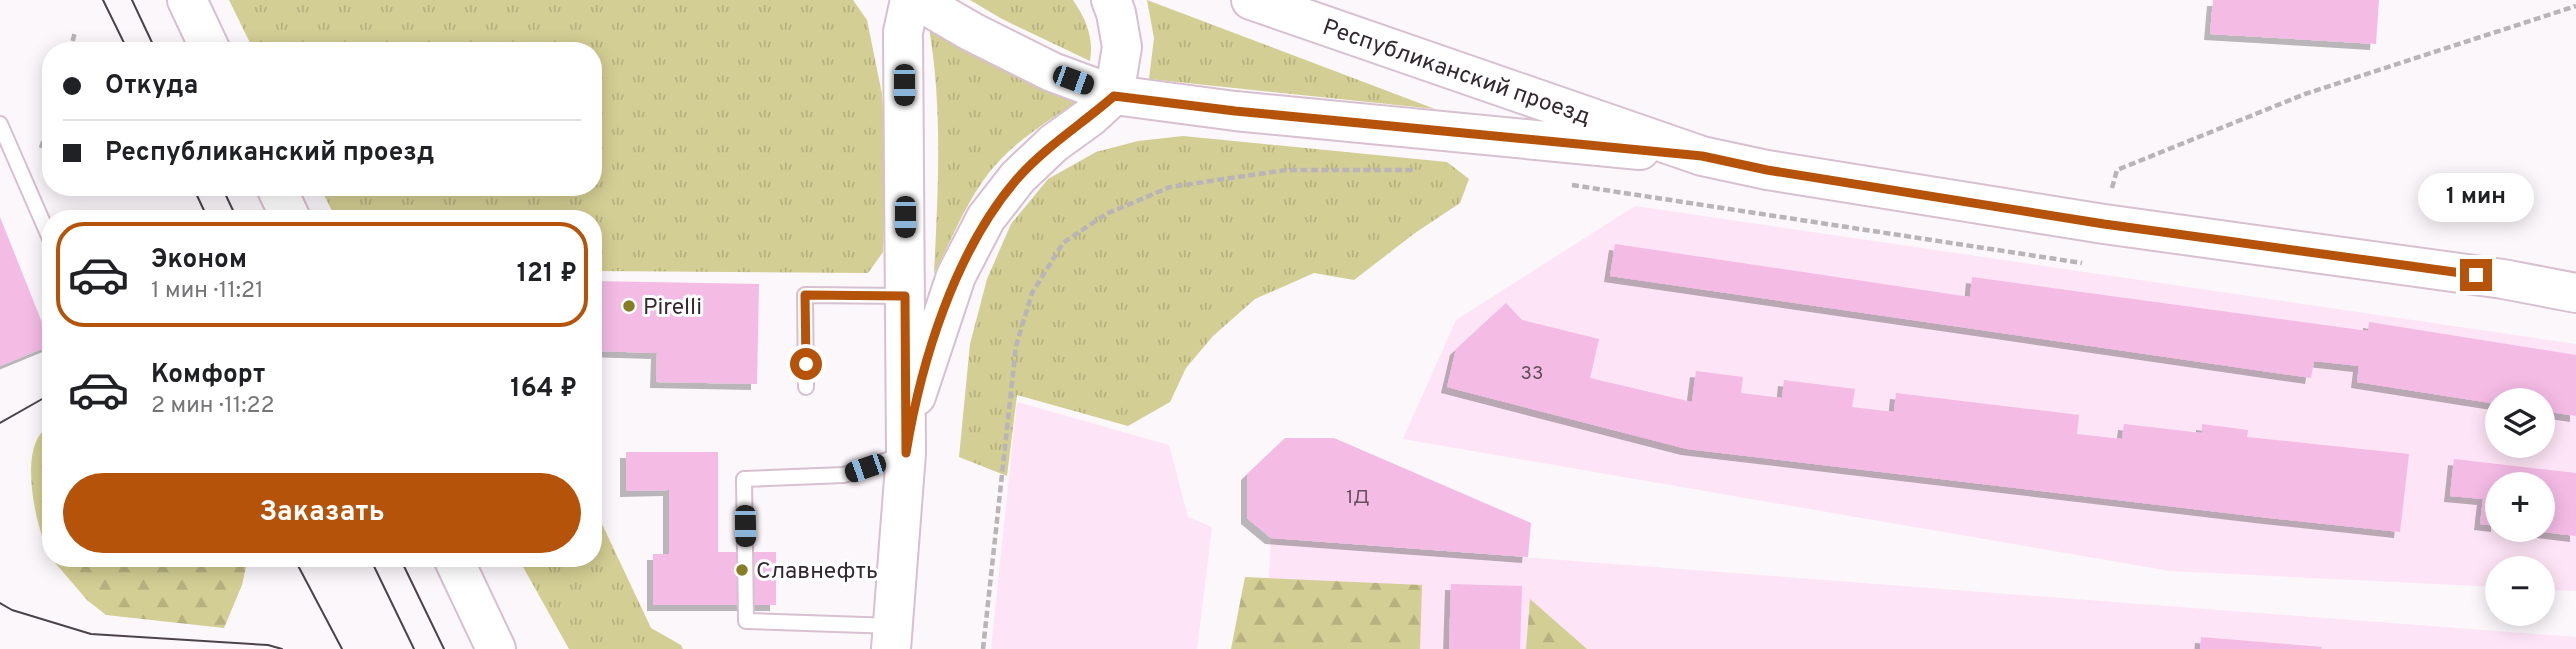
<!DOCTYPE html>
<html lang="ru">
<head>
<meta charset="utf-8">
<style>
	:root { --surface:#fff; --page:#f6f6f6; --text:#202124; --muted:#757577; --line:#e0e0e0; --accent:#b45309 }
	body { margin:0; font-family:Overpass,sans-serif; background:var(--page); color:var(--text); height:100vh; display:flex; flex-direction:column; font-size:26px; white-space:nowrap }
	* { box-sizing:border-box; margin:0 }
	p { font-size:23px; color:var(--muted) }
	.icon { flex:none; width:38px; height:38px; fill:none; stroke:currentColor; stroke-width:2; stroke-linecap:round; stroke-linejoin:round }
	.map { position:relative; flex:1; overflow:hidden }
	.drawer { position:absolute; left:42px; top:210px; width:560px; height:357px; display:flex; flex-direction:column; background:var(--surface); border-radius:28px; box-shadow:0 4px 18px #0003 }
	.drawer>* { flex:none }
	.guide { position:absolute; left:42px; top:42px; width:560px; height:154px; border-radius:28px; box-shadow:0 4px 18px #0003; display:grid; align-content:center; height:154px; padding:0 21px; background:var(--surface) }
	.controls { position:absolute; left:2485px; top:388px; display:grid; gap:14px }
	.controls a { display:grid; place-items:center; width:70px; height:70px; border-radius:50%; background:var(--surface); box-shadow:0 4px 18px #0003; font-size:35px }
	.end { position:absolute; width:32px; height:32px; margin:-16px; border:9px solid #b45309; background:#fff; box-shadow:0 0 0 4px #fff }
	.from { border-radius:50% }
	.bubble { position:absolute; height:49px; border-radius:24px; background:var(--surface); box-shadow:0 4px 18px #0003; font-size:23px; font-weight:700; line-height:49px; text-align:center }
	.car { position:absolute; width:21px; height:42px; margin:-21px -10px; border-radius:9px; box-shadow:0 0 5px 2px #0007; background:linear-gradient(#222 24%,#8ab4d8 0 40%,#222 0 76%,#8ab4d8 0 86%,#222 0) }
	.guide b { display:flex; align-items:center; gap:24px; height:66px; font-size:26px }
	.guide b+b { border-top:2px solid var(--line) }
	.guide i { width:18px; height:18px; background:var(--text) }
	ul { padding:12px 0 0; list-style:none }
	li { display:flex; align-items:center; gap:21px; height:105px; margin:0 14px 10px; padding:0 7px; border:4px solid transparent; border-radius:28px }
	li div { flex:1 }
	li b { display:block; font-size:26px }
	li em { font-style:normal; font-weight:700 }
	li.current { border-color:var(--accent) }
	li>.icon { width:63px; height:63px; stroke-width:1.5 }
	.button { display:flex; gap:14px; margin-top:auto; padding:14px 21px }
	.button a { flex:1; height:80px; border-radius:42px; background:var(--accent); color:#fff; font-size:28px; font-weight:700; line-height:80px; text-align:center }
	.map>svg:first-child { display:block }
	.built { fill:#fde4f6; fill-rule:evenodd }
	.grass { fill:url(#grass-tufts) }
	.forest { fill:url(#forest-firs) }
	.building { fill:#f4bbe5; filter:url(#shadow) }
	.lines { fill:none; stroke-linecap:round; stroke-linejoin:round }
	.lane-casing { stroke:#d7c0d0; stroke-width:18 }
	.secondary-casing { stroke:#d7c0d0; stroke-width:42 }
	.primary-casing { stroke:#d7c0d0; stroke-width:42 }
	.path { stroke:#bab4b9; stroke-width:4.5; stroke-dasharray:7 3.5; stroke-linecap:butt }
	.lane { stroke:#fff; stroke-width:14 }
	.secondary { stroke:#fff; stroke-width:38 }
	.primary { stroke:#fff; stroke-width:38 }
	.tram { stroke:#4c434a; stroke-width:2 }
	.route { stroke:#b45309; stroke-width:9 }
	.poi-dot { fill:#867d24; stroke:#fff; stroke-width:2.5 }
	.labels { text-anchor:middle; stroke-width:6; stroke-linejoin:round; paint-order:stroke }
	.number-label { font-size:19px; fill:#634e5e }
	.street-label { font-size:23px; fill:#332a31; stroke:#fff }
	.poi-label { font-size:23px; fill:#332a31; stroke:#fff; text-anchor:start }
</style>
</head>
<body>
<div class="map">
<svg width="2576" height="649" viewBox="0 0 2576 649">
	<defs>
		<pattern id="grass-tufts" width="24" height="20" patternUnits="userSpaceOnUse" patternTransform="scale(1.75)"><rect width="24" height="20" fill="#d3ce93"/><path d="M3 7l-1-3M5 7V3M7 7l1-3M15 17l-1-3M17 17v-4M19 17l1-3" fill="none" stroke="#b6b17f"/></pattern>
		<pattern id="forest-firs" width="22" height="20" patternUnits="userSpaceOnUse" patternTransform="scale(1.75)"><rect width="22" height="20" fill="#d3ce93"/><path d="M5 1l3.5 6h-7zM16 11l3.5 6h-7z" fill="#b6b17f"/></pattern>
		<filter id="shadow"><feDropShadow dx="-6" dy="6" stdDeviation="0" flood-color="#0004"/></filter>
	</defs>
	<rect width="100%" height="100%" fill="#fcf7fb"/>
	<path class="built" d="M1635,206L2576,344V591L2543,590V569H2497V587L2170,571L1403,439L1456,320ZM2497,401H2543V446H2497ZM2497,485H2543V530H2497Z
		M1017,402L1169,445L1188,517L1212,527L1197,649H991Z
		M1271,538L2576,637V649H1265Z"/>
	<path class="grass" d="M229,0H853L867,20L882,94L887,170L883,252L868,273L593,271V219H336L320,187H593V51H254Z
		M970,0H1073C1086,19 1094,38 1090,61L1002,19Z
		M1147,0L1435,109L1149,79L1154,38Z
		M929,28L1077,102C1045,123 1012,143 988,174C965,204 951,241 934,274C938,192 943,110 929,28Z
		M1183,136L1447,162L1469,179L1460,203L1415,233L1354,280L1314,273L1255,299L1213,336L1186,368L1170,402L1128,426L1017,395L1007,476L959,457L970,344L987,279L1011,224L1048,179L1096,152L1138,141Z
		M593,442L600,447L602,524L651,628L681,645L683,649H569L518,558H593Z"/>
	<path class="forest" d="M51,426V557C36,532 15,440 51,426Z
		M51,558H248L242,585L224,628L106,615L87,600Z
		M1245,577L1422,585L1420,649H1231Z
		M1530,599L1587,649H1526Z"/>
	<path class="building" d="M2213,0H2379L2376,44L2210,34Z
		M0,217L51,345L0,366Z
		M1615,244L1970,297L1972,277L2368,331L2369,322L2576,355V416L2543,411V401H2497V404L2357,382L2359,366L2314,361L2311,378L1610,276Z
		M593,281L759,284L757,384L656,382L657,353L593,351Z
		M1506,303L1522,320L1599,339L1590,378L1692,402L1696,371L1743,377L1741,393L1782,398L1784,380L1855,389L1852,407L1894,412L1896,393L2079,415L2077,434L2122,439L2124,424L2202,433V424L2248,430L2247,437L2409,454L2400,532L2269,518L1687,449L1447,387L1456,349Z
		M1285,438H1334L1531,523L1528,557L1271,538L1247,518V474Z
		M626,452H718V552H776V605H653V554H669V490L626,491Z
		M2454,459L2576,473V536L2543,532V485H2497V526L2480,524L2483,499L2450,496Z
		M1451,584L1522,586L1520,649H1449Z
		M2201,637L2322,647L2321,649H2200Z"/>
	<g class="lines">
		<g class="lane-casing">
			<path id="lane" d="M0,124L51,241
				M806,387L805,295L904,296
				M893,626L746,621L744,479L844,475L902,455"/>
		</g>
		<g class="secondary-casing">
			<path id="secondary" d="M917,0L972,32L1052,72L1114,95L1235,111L1640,150
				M1251,0L1702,156L1767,170L2104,224L2503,279L2576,293
				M916,396L956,276L986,218L1018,177L1054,143L1090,117L1114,95L1122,47L1116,13L1111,0
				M891,649L906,453L903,32L910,0"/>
		</g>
		<g class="primary-casing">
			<path id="primary" d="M187,0L211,51
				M276,187L291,219
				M453,558L496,649"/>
		</g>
		<path class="path" d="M70,51L75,32
			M41,148L51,116
			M1572,185L2082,263
			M2112,188L2117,170L2305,94L2576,6
			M983,649L1016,346L1032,293L1063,243L1106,214L1170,187L1286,170H1414"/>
		<use href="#lane" class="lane"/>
		<use href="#secondary" class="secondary"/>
		<use href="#primary" class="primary"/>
		<path class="tram" d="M103,0L128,51
			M132,0L156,51
			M193,187L208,219
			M222,187L237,219
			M0,423L51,394
			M294,558L342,649
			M370,558L414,649
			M400,558L444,649
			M0,603L12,610L91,634L268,645L282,649"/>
	</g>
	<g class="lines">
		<path class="route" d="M806,364L805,295L905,296L906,453C921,361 955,251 1017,179C1045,147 1082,124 1114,96L1235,111L1702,156L1767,170L2104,224L2476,275"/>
	</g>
	<g class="poi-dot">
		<circle cx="629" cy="306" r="7"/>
		<circle cx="742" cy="570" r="7"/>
	</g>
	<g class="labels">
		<g class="number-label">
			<text x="1532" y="379">33</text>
			<text x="1358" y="503">1Д</text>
		</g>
		<g class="street-label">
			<text transform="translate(1457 71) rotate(19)" y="8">Республиканский проезд</text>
		</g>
		<g class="poi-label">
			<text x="643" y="314">Pirelli</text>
			<text x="756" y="578">Славнефть</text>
		</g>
	</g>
</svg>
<div class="controls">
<a><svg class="icon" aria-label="layers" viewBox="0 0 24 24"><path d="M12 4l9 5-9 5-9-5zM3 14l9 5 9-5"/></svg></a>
<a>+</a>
<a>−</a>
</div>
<i class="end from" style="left:806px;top:364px"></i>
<i class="end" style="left:2476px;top:275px"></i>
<div class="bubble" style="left:2418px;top:173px;width:116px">1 мин</div>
<i class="car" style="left:1073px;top:80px;rotate:110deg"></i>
<i class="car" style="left:904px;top:85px;rotate:180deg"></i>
<i class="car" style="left:905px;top:217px;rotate:180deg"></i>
<i class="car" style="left:865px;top:468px;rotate:251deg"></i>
<i class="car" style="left:745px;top:526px;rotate:179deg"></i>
<div class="guide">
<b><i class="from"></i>Откуда</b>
<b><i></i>Республиканский проезд</b>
</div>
<section class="drawer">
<ul>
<li class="current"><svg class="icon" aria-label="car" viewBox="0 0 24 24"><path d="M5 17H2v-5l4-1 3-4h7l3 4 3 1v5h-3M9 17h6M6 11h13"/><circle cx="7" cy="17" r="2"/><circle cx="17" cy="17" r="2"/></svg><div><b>Эконом</b><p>1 мин · 11:21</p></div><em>121 ₽</em></li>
<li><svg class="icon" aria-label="car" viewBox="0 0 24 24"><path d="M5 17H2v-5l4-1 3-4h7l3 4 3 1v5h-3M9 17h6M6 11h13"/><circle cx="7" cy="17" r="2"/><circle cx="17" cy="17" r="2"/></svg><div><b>Комфорт</b><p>2 мин · 11:22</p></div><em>164 ₽</em></li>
</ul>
<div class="button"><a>Заказать</a></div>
</section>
</div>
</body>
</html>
